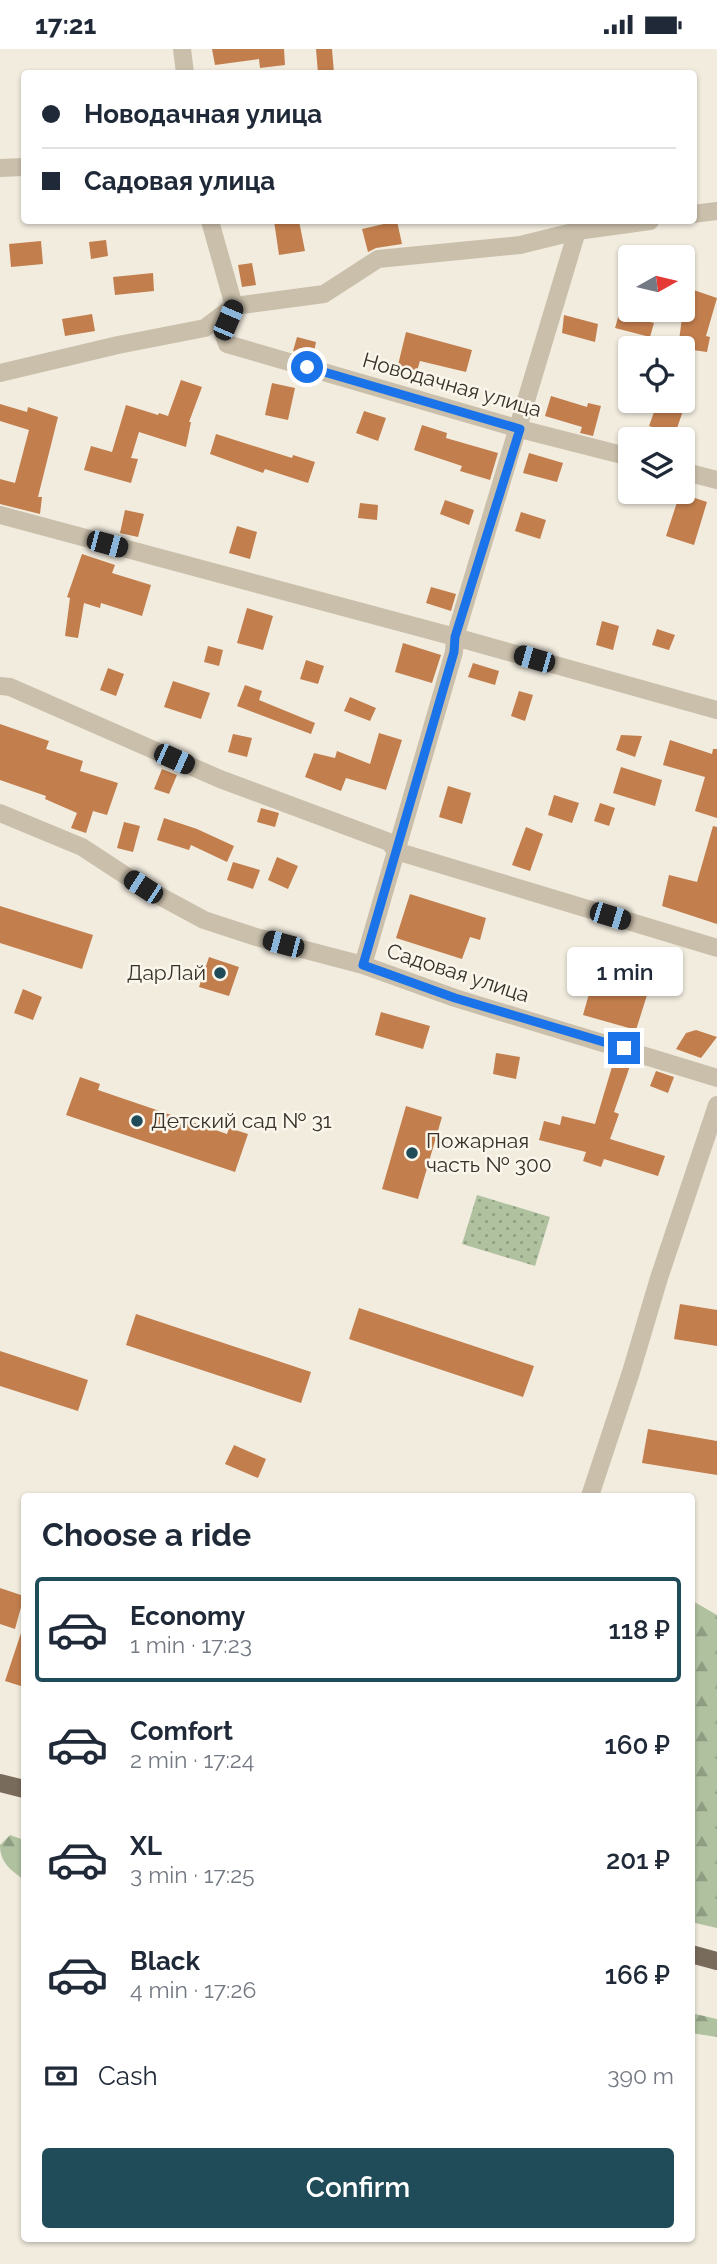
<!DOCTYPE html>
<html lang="en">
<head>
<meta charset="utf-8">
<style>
	:root { --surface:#fff; --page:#f2f2f3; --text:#1f2937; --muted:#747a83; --line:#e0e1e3; --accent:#204b58 }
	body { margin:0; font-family:Raleway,sans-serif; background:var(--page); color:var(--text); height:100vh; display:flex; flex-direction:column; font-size:26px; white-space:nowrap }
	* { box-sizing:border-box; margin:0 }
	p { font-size:23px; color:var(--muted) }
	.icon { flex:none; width:38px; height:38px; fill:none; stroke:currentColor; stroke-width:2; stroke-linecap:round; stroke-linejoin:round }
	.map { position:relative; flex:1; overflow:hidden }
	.sheet { position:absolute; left:21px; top:1444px; width:674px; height:749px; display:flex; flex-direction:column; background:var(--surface); border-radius:7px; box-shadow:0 2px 5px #0004 }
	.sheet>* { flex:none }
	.banner { position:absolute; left:21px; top:21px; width:676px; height:154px; border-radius:7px; box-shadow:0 2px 5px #0004; display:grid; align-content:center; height:154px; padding:0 21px; background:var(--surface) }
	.needle { width:46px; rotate:82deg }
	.tools { position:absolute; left:618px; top:196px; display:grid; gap:14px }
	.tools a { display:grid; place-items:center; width:77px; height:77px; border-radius:7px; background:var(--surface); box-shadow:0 2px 5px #0004; font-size:35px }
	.end { position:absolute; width:32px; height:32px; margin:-16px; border:9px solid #1a73e8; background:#fff; box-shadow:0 0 0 4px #fff }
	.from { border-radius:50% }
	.bubble { position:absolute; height:49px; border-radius:7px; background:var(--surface); box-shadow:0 2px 5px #0004; font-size:23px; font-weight:600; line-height:49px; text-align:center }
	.car { position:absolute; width:21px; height:42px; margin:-21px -10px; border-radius:9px; box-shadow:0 0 5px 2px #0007; background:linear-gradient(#222 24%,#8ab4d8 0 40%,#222 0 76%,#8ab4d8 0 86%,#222 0) }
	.banner b { display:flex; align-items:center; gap:24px; height:66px; font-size:26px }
	.banner b+b { border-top:2px solid var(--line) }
	.banner i { width:18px; height:18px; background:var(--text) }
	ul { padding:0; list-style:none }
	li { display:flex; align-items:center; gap:21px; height:105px; margin:0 14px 10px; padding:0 7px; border:4px solid transparent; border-radius:7px }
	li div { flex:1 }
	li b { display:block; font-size:26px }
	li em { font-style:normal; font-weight:600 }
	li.active { border-color:var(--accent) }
	li>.icon { width:63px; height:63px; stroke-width:1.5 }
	h2 { padding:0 21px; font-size:32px; line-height:84px }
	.pay { display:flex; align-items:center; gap:18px; height:77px; padding:0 21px; font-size:26px }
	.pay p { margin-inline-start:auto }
	.cta { display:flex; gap:14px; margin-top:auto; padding:14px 21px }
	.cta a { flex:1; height:80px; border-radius:7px; background:var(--accent); color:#fff; font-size:28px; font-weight:600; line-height:80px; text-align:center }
	.status { display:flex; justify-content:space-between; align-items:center; height:49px; padding:0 35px; background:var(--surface); direction:ltr }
	.status svg { height:19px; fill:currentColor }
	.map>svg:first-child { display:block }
	.grass { fill:url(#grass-dots) }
	.forest { fill:url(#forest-firs) }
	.building { fill:#c27e4d }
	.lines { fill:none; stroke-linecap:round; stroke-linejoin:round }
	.minor { stroke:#cabfab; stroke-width:18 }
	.tertiary { stroke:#cabfab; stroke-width:18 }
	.primary { stroke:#796b5b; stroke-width:18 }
	.route { stroke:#1a73e8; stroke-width:9 }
	.poi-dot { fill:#204b58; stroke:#faf6eb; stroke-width:2.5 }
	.labels { text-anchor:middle; stroke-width:5; stroke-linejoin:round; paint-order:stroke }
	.street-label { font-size:21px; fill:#38312a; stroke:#faf6eb }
	.poi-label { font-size:21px; fill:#38312a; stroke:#faf6eb; text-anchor:start }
</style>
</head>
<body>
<div class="status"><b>17:21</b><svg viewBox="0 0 49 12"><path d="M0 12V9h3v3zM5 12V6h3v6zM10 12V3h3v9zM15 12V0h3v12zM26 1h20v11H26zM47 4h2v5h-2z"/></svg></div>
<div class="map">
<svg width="717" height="2215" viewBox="0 0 717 2215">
	<defs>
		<pattern id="grass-dots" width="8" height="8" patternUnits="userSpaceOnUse" patternTransform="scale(1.75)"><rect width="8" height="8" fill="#afc19f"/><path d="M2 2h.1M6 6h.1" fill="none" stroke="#8f9d82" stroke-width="1.8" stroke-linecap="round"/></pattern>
		<pattern id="forest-firs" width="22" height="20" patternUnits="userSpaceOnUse" patternTransform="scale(1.75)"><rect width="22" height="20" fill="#afc19f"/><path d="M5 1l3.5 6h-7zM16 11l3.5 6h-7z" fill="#8f9d82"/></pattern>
	</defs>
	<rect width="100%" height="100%" fill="#f2ecdf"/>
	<path class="grass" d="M477,1146L550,1168L535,1217L462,1195Z"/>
	<path class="forest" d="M691,1551L717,1566V1879L691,1873Z
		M10,1786L24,1791V1831C11,1821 0,1814 0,1796Z
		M691,1964L717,1970V1988L691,1984Z"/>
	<path class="building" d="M212,0H284L285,16L260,19L259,10L215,16Z
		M316,0H332L334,24H318Z
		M274,172H299L305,202L279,206Z
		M397,172L402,195L376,199L368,203L362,180Z
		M106,191L108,207L91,210L89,193Z
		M41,192L43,215L11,218L9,195Z
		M252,214L256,236L242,238L238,216Z
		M153,224L154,242L115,246L113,228Z
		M682,237L717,249L706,287L710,288L707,303L678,299L682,269Z
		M92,265L95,282L65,287L62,270Z
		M619,265L654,274L650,288L615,279Z
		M564,266L598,275L595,293L562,284Z
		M406,283L472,301L466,323L420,312L417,322L398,316Z
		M297,288L316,293L313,308L293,302Z
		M181,331L202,338L189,373H191L186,398L139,383L131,409L138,410L131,434L84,421L91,397L112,403L126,356L158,366L159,364L168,367Z
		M272,334L295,339L288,371L265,366Z
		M551,347L587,358L588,354L601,357L593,387L580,384L582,378L545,367Z
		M658,352H680V355L685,356L675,385L649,377Z
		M0,355L27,363L28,358L58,368L38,448H42L40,465L0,455V430L15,434L29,381L0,372Z
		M364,362L386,369L378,392L356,384Z
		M422,376L447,384L446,389L498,404L490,431L460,422L462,417L414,401Z
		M216,385L292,409L293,406L315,413L308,434L265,420L263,424L210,405Z
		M529,404L563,414L557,433L523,424Z
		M680,444L707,453L694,496L666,487Z
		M445,451L474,461L469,476L440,465Z
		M360,454L378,456L377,471L358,469Z
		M125,461L144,465L138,488L120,484Z
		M521,463L546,471L540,490L515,482Z
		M237,477L257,483L250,510L229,504Z
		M82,505L115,516L112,524L151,536L142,567L101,554L100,559L84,554L78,589L65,587L70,549L67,548Z
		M431,538L456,545L451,562L426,554Z
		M247,559L273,567L263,601L237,594Z
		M602,572L619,577L613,601L596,596Z
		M657,580L675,586L669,601L652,596Z
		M403,594L441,606L432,634L395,623Z
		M208,597L223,601L219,617L204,613Z
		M306,611L324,617L318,635L300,630Z
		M473,614L499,622L495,636L468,628Z
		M108,619L124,625L116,647L100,641Z
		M173,632L210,644L201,670L164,658Z
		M245,636L262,642L259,651L315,674L311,685L237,657Z
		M519,642L533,646L525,672L511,667Z
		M350,648L376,659L370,672L344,662Z
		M0,675L49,692L46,700L83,712L80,722L118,734L107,766L93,762L86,784L71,779L77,764L45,750L46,747L0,731Z
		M379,684L402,691L386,741L346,729L341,742L305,728L314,704L335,709L337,702L370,715Z
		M233,685L252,689L247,708L228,703Z
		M621,686L642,687L635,708L616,701Z
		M670,691L712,705L713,700H717V769L695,762L705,728L663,716Z
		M621,718L662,731L655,757L613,744Z
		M162,720L177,726L169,745L154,740Z
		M448,737L471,744L462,775L439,768Z
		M554,746L579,754L572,774L548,766Z
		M600,754L615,759L609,777L594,772Z
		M261,759L279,764L275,778L257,773Z
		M164,769L197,780L234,797L227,813L191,796L189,801L157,791Z
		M124,773L140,777L133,803L117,799Z
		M713,777L717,778V875L662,857L669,826L697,833Z
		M526,778L543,785L530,822L512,816Z
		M277,808L298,817L288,840L268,831Z
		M233,813L260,821L253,840L227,831Z
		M410,845L486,869L480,891L470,888L462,910L396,889Z
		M0,857L93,886L82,920L0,894Z
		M209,908L239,918L229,947L199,938Z
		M594,927L648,943L636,981L583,966Z
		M23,940L42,948L33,971L14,964Z
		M381,963L430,977L423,1000L375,986Z
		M696,981L717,988L701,1009L676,1000L686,984Z
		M496,1004L520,1008L516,1030L493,1025Z
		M614,1011L630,1017L614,1063L619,1065L610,1090L665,1107L658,1127L604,1110L601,1118L583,1112L586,1103L539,1091L544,1072L560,1076L562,1067L595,1075Z
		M656,1022L674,1028L668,1044L650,1037Z
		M80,1028L100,1035L98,1041L227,1085L229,1079L248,1085L235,1123L66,1066Z
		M406,1057L442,1068L418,1150L382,1140Z
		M680,1255L717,1261V1297L674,1290Z
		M359,1259L534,1317L523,1348L349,1290Z
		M136,1265L311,1323L301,1354L126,1296Z
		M0,1302L88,1331L78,1362L0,1337Z
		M648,1380L717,1392V1426L642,1414Z
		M234,1396L266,1410L258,1429L225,1415Z
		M0,1539L24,1547L15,1580L0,1575Z
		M22,1581L24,1582V1638L5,1632Z"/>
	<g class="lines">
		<path class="minor" d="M182,0L185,24
			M0,119L24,118
			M693,165L717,162
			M0,324L118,296L205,279L234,257L210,172
			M630,408L520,380L227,295L223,284L234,257L324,245L378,210L520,196L577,182L650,172
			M682,422L717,431
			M0,466L455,588L717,661
			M0,637L10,638L220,730L389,793L396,802L717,899
			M0,764L82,798L143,838L204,871L256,888L363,916L455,949L717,1029
			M363,916L454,603L455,588L577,182"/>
		<path class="tertiary" d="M590,1447L631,1323L659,1229L717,1056"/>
		<path class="primary" d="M0,1734L24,1740
			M691,1905L717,1912"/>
	</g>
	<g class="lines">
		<path class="route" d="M307,318L520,380L455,588L454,603L363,916L455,949L624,999"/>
	</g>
	<g class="poi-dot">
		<circle cx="220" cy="924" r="7"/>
		<circle cx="137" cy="1072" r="7"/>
		<circle cx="412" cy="1104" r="7"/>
	</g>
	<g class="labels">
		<g class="street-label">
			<text transform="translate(452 336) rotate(16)" y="7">Новодачная улица</text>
			<text transform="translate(458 924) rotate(18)" y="7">Садовая улица</text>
		</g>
		<g class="poi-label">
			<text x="206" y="931" text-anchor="end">ДарЛай</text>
			<text x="151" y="1079">Детский сад № 31</text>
			<text x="426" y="1099">Пожарная<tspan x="426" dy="24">часть № 300</tspan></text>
		</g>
	</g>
</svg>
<div class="tools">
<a><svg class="needle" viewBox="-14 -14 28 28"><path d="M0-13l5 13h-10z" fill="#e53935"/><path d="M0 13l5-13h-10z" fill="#747a83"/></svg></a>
<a><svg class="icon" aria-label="locate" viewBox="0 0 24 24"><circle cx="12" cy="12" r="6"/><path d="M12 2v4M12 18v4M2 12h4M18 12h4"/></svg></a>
<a><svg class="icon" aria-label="layers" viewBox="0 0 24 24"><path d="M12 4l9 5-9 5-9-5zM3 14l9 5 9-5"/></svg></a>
</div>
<i class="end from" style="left:307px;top:318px"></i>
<i class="end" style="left:624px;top:999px"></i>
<div class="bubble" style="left:567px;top:898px;width:116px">1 min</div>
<i class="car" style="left:228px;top:271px;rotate:23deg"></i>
<i class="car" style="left:107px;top:495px;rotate:105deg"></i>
<i class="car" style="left:534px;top:610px;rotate:286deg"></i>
<i class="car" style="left:174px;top:710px;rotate:114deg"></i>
<i class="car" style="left:143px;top:838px;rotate:303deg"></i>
<i class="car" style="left:610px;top:867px;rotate:107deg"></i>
<i class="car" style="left:283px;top:895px;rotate:285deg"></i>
<div class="banner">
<b><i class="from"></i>Новодачная улица</b>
<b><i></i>Садовая улица</b>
</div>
<section class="sheet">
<h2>Choose a ride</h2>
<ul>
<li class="active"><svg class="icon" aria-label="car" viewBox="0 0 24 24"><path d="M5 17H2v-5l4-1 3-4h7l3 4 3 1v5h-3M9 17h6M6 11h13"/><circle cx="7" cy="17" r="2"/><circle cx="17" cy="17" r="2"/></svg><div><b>Economy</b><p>1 min · 17:23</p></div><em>118 ₽</em></li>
<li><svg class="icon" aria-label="car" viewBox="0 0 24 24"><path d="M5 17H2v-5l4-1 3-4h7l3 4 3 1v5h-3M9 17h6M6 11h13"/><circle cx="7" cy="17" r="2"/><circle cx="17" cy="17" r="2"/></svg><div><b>Comfort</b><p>2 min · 17:24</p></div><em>160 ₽</em></li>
<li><svg class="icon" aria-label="car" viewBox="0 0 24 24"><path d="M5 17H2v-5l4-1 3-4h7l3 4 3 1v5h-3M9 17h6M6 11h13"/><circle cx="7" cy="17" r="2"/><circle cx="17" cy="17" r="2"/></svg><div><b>XL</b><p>3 min · 17:25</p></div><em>201 ₽</em></li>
<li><svg class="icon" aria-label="car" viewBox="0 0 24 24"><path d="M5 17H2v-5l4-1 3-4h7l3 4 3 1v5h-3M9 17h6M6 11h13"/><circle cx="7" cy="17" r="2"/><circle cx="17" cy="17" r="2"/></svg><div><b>Black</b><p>4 min · 17:26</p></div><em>166 ₽</em></li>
</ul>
<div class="pay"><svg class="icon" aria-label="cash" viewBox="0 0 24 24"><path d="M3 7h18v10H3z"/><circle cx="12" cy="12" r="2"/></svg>Cash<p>390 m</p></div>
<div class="cta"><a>Confirm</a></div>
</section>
</div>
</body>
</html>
